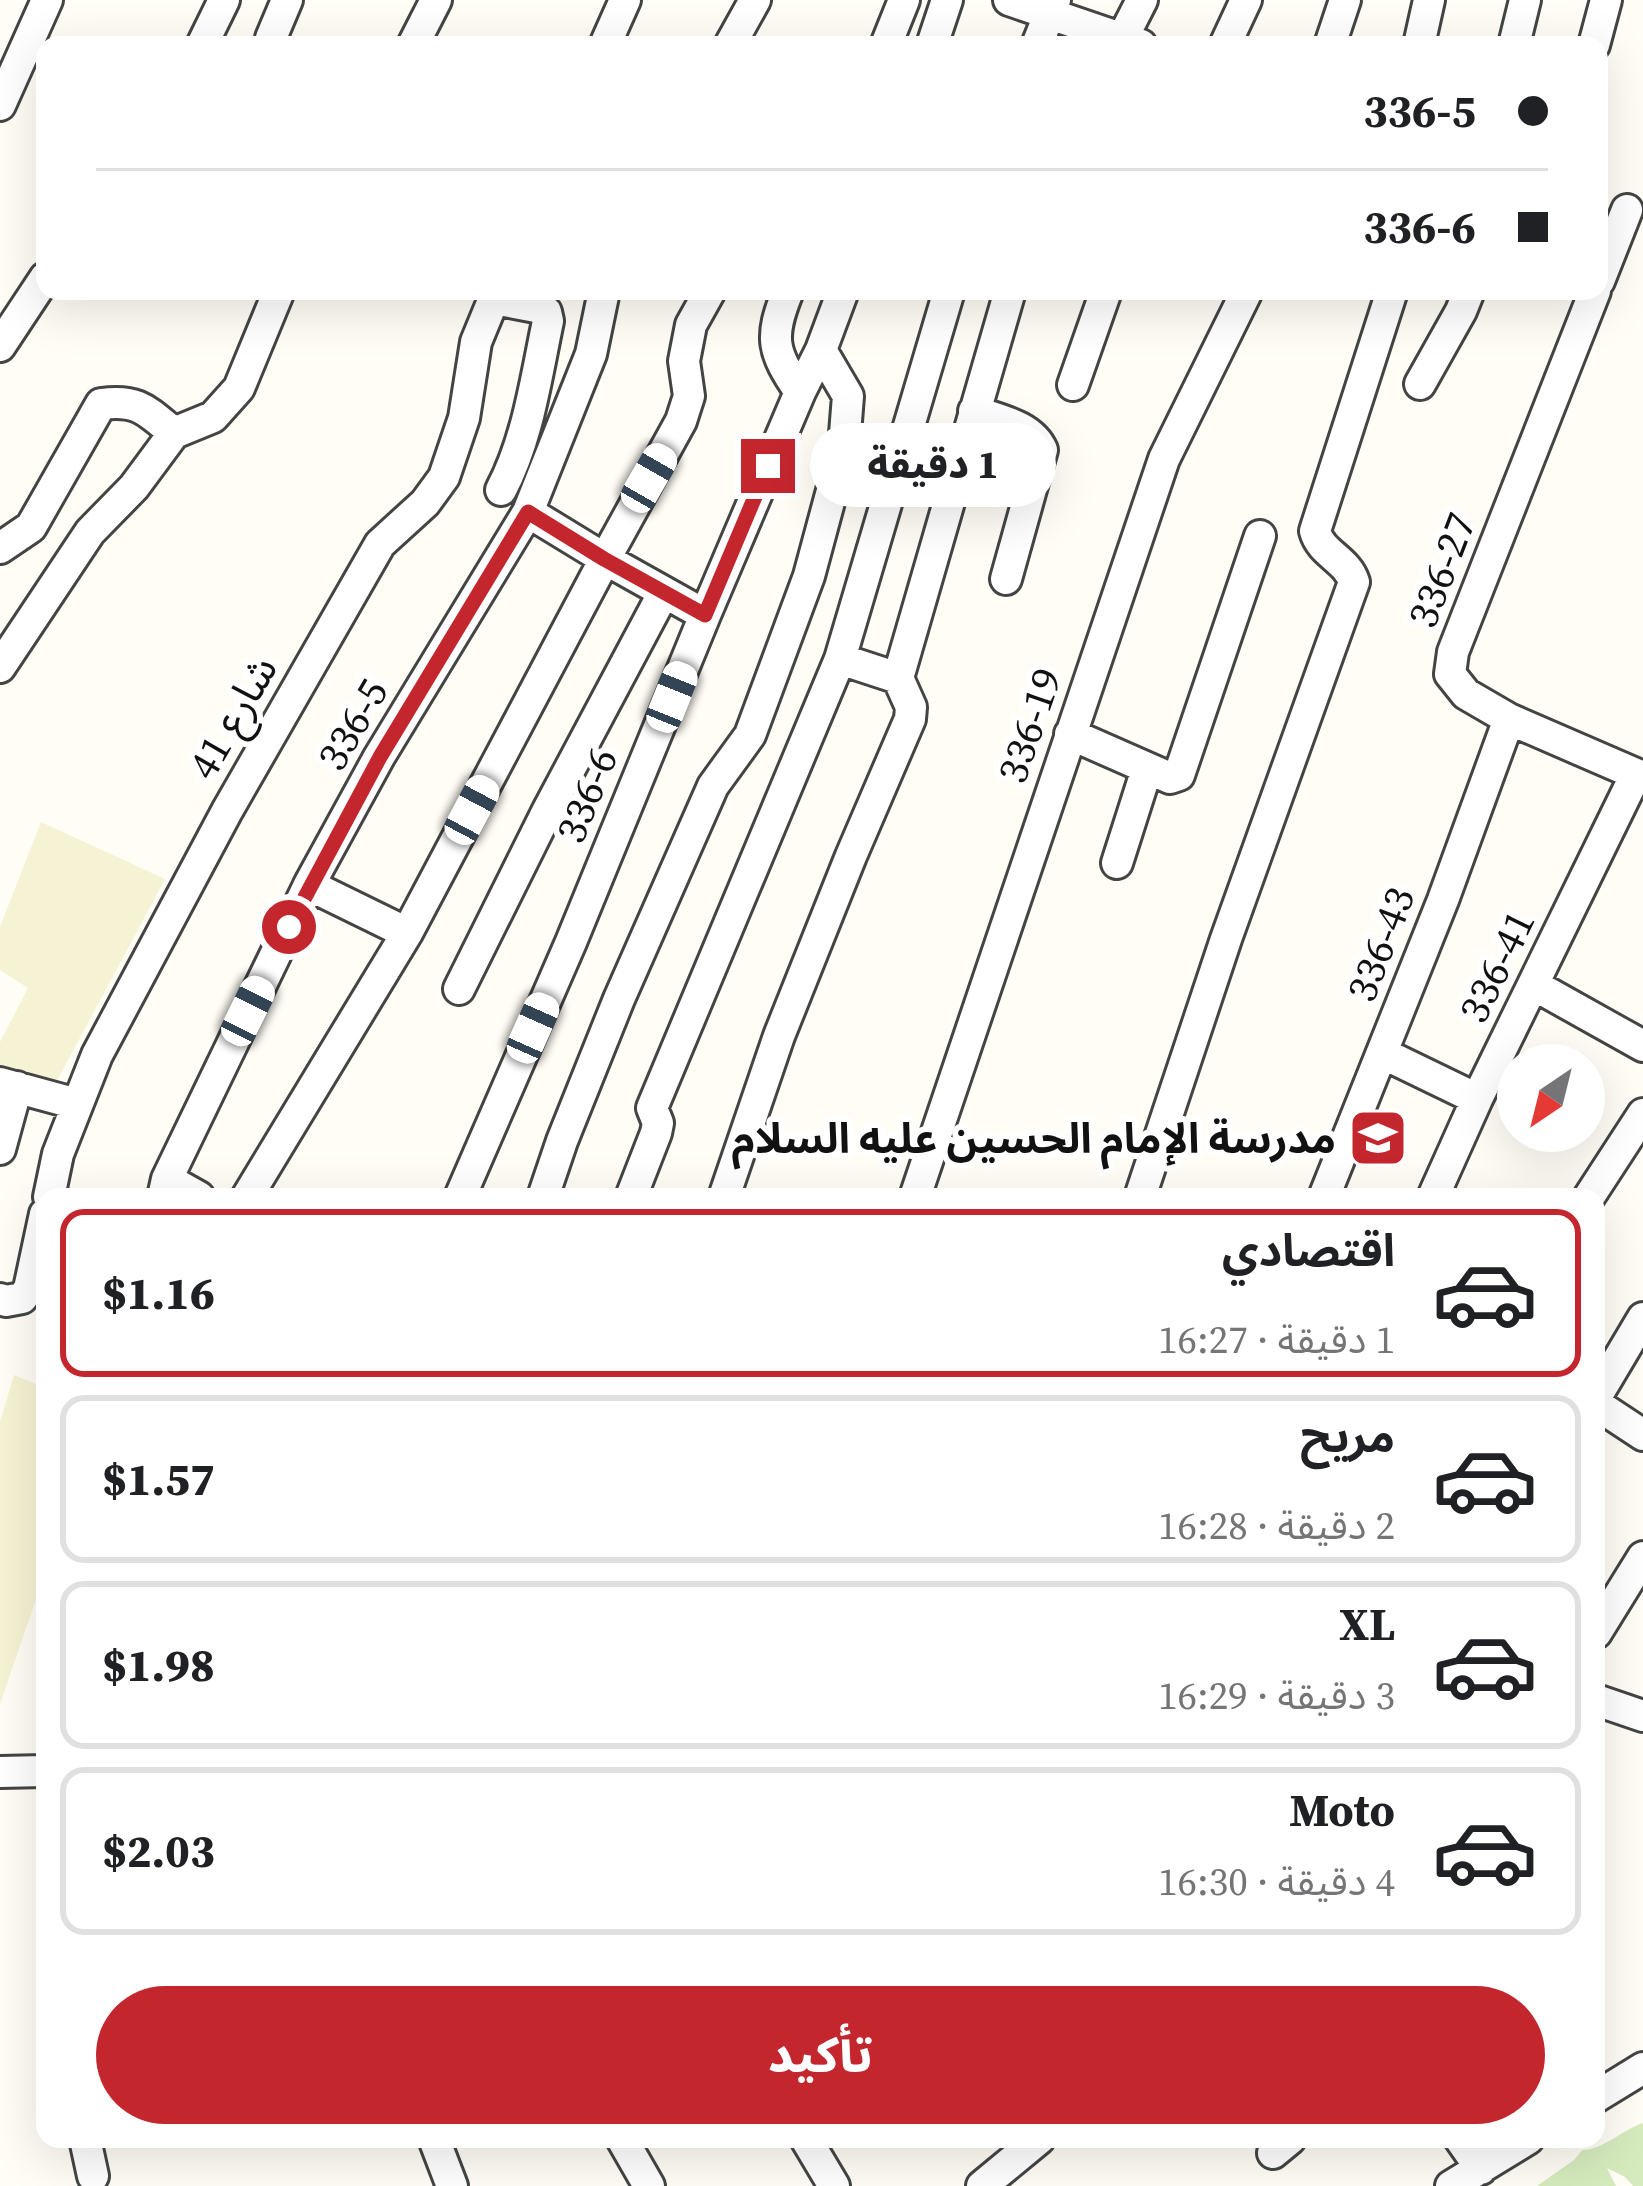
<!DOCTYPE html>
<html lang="ar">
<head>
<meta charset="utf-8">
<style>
	:root { --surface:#fff; --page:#f6f6f6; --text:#202124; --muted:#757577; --line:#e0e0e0; --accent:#c4262e }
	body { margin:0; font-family:"Source Serif 4","Noto Sans Arabic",serif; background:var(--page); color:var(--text); direction:rtl; height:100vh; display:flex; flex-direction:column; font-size:45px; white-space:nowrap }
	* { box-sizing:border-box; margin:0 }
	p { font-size:39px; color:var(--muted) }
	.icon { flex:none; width:66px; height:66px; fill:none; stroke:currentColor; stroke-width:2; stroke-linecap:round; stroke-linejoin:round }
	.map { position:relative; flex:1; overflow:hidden; direction:ltr }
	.side { position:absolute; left:36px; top:1188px; width:1569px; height:960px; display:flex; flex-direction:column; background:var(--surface); border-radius:24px; box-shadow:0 12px 48px #0002; direction:rtl }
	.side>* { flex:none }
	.banner { position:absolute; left:36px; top:36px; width:1572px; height:264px; border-radius:24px; box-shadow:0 12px 48px #0002; direction:rtl; display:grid; align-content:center; height:264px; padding:0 60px; background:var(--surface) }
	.needle { width:78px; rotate:215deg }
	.buttons { position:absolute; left:1497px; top:1044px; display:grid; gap:24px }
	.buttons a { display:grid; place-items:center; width:108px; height:108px; border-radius:50%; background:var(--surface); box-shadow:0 12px 48px #0002; font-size:60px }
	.end { position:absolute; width:54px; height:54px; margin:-27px; border:15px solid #c4262e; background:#fff; box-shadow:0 0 0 6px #fff }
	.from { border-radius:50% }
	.bubble { position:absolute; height:84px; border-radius:42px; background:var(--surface); box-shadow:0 12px 48px #0002; font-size:39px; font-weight:800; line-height:84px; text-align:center; direction:rtl }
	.car { position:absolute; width:36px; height:72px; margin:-36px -18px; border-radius:15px; box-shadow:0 0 9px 3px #0007; background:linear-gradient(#fff 24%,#345 0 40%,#fff 0 76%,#345 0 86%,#fff 0) }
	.banner b { display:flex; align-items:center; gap:42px; height:114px; font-size:45px }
	.banner b+b { border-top:3px solid var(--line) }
	.banner i { width:30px; height:30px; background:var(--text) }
	ul { padding:21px 0 0; list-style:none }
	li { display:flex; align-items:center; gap:36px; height:168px; margin:0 24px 18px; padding:0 36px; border:6px solid var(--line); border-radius:24px }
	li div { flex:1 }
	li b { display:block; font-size:45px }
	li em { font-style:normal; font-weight:800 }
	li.active { border-color:var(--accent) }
	li>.icon { width:108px; height:108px; stroke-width:1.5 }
	.action { display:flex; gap:24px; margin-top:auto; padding:24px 60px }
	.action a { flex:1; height:138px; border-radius:72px; background:var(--accent); color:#fff; font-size:48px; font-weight:800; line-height:138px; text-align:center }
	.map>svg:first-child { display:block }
	.farmland { fill:#f6f3d4 }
	.green { fill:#d5ebbd }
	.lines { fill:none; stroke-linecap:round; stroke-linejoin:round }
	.minor-casing { stroke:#444; stroke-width:36 }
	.minor { stroke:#fff; stroke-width:30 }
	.route { stroke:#c4262e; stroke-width:15 }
	.labels { text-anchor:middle; stroke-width:12; stroke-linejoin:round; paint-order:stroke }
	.street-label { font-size:42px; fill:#111; stroke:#fff }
	.poi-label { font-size:42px; font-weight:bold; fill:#111; stroke:#fff; text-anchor:end }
</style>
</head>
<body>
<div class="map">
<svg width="1643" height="2186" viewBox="0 0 1643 2186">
	<rect width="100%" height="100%" fill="#fffdf5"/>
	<path class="farmland" d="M41,822L165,879L51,1092L0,1073V1042L28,988L0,970V927Z
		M14,1375L45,1388V1573L0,1704V1422Z"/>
	<path class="green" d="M1643,2123V2186H1633L1625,2177L1607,2168L1616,2186H1537L1574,2160L1582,2150C1603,2150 1622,2130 1643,2123Z"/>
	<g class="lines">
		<g class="minor-casing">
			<path id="minor" d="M1009,0L1141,45
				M271,38L287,0
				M202,45L224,0
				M413,45L436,0
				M605,45L625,0
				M730,45L755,0
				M886,45L904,0
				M932,45L947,0
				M1037,45L1055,0
				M1119,45L1142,0
				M1225,45L1246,0
				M1330,45L1345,0
				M1419,45L1429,0
				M1514,45L1525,0
				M1594,45L1606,0
				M0,105L47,0
				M1599,281L1627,210
				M788,291C769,338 772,351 800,392
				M1595,291L1453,652L1450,674L1466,694L1509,719L1643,777
				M494,299L536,307L546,312L548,321C536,378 528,439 501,490
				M0,346L45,278
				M1420,384L1461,311L1469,291
				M1073,385L1106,291
				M974,411C998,420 1031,425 1042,450L1006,579
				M528,512L605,559L705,615
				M0,548L31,527L101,404C138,399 146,410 174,433
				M840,659L898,678
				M0,667L90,532L134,487L174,433L213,417L239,388L279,291
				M1070,734L1170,778L1179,775L1260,536
				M1117,863L1147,769
				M309,885L407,933
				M1534,985L1643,1046
				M459,989L548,810L664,592
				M1382,1053L1477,1099
				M0,1083L77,1104
				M0,1149L17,1087
				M167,1179L199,1197
				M49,1197L58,1154L97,1055L227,811L380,544L425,503L444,477L464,418L476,342L497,291
				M163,1197L167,1179L309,885L379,757L528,512L591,354L604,291
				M247,1197L407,933L605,559L681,421L689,396L684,361L691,325L710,291
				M460,1197L571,942L705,615L800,392L821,350L843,291
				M543,1197L562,1141L619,999L713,786L750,735L809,576L844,446L848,396L821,350
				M631,1197L656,1133L658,1123L652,1108L840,659L949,291
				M724,1197L779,1036L851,856L910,719L911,707L898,678L1010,291
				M915,1197L1164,459L1247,291
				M1140,1197L1226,939L1354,582C1347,559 1321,554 1315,531L1392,291
				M1324,1197L1443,900L1509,719
				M1433,1197L1477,1099L1636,774
				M1589,1197L1643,1114
				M0,1299L6,1301L22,1298L29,1289L45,1214
				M1596,1397L1643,1318
				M1596,1404L1643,1435
				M1596,1633L1643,1557
				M1596,1700L1643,1716
				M0,1772L45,1771
				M1596,2097L1643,2068
				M85,2139L93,2176
				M434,2139L452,2186
				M622,2139L649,2186
				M806,2139L834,2186
				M1460,2139L1481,2169
				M1273,2153L1290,2139
				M982,2186L1039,2139
				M1451,2186L1528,2139"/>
		</g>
		<use href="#minor" class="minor"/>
	</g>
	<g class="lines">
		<path class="route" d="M289,927L380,757L528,512L604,559L705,615L768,466"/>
	</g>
	<defs>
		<g id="school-square" transform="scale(3)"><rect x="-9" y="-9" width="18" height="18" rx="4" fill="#c4262e" stroke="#fff"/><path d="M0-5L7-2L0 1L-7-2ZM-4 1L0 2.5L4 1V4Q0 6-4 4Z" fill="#fff"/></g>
	</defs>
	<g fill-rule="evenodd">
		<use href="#school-square" x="1378" y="1138"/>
	</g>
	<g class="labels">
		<g class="street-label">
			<text transform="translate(1441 570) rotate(-69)" y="15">336-27</text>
			<text transform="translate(232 717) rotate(-60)" y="15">شارع 41</text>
			<text transform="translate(352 724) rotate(-60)" y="15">336-5</text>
			<text transform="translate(1029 725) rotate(-71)" y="15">336-19</text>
			<text transform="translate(586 795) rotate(-68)" y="15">336-6</text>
			<text transform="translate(1380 944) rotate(-69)" y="15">336-43</text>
			<text transform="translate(1496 966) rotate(-64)" y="15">336-41</text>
		</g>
		<g class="poi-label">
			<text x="1336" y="1153">مدرسة الإمام الحسين عليه السلام</text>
		</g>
	</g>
</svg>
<div class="buttons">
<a><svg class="needle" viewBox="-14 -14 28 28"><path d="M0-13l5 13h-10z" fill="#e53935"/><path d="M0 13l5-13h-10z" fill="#757577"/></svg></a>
</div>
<i class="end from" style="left:289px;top:927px"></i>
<i class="end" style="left:768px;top:466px"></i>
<div class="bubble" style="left:810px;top:423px;width:246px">1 دقيقة</div>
<i class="car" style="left:649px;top:478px;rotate:30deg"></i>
<i class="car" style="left:672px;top:697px;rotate:22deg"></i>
<i class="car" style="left:472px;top:810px;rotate:28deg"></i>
<i class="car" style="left:248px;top:1011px;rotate:26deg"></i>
<i class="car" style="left:533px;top:1028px;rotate:24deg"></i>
<div class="banner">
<b><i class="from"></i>336-5</b>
<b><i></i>336-6</b>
</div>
<section class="side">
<ul>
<li class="active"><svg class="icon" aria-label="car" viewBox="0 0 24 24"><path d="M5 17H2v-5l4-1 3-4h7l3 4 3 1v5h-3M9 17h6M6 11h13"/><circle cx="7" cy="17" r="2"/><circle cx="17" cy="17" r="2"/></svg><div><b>اقتصادي</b><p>1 دقيقة · 16:27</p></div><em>$1.16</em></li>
<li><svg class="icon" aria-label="car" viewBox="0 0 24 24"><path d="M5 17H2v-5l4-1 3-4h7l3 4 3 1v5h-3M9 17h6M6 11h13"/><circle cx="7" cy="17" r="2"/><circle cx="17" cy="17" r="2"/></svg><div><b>مريح</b><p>2 دقيقة · 16:28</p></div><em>$1.57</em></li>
<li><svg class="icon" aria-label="car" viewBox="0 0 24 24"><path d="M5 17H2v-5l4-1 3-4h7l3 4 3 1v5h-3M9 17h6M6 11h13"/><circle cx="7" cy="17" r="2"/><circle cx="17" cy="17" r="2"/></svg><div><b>XL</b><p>3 دقيقة · 16:29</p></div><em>$1.98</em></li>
<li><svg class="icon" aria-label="car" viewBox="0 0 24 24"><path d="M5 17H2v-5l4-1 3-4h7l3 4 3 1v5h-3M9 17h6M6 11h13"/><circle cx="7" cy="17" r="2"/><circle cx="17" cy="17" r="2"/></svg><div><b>Moto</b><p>4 دقيقة · 16:30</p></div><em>$2.03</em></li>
</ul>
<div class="action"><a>تأكيد</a></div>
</section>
</div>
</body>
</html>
